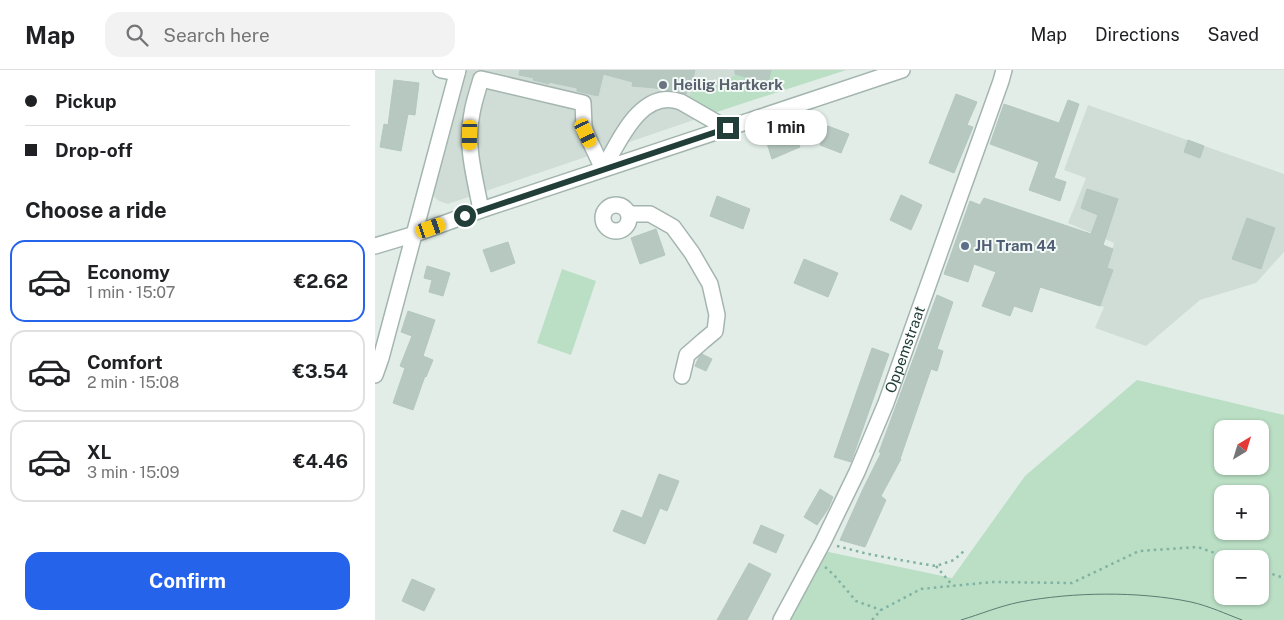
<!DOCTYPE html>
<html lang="en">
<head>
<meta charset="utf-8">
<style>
	:root { --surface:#fff; --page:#f2f2f2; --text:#202124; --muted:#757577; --line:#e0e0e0; --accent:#2563eb }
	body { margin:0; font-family:"Public Sans",sans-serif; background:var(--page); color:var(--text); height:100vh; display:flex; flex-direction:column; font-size:19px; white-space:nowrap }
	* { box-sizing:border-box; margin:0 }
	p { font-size:16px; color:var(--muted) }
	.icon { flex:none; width:28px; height:28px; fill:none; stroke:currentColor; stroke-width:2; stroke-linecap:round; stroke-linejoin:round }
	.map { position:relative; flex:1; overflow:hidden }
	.side { display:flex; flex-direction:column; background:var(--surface); width:375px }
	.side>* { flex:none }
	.hud { display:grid; align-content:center; height:110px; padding:0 25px; background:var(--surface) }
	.needle { width:32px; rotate:38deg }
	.tools { position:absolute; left:839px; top:350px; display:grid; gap:10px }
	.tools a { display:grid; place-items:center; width:55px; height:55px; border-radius:10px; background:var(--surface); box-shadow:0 1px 4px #0004; font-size:25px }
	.end { position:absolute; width:22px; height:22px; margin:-11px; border:6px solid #213f38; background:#fff; box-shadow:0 0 0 2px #fff }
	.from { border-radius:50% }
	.bubble { position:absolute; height:35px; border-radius:15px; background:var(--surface); box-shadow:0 1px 4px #0004; font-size:16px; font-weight:700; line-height:35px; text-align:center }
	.car { position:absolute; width:15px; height:30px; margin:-15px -8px; border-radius:6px; box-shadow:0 0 4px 1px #0007; background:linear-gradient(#f5c518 24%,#345 0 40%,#f5c518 0 76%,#345 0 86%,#f5c518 0) }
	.hud b { display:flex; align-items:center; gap:18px; height:48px; font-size:19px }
	.hud b+b { border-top:1px solid var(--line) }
	.hud i { width:12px; height:12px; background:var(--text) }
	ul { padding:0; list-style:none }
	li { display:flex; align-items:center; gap:15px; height:82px; margin:0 10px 8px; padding:0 15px; border:2px solid var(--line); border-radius:15px }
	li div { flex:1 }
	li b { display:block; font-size:19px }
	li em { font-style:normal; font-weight:700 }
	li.active { border-color:var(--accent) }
	li>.icon { width:45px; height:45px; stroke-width:1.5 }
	h2 { padding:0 25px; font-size:22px; line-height:60px }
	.cta { display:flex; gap:10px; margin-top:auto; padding:10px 25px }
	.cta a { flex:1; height:58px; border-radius:15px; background:var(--accent); color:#fff; font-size:20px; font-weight:700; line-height:58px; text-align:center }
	header { display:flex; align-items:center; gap:30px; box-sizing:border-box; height:70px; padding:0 25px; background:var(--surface); border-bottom:1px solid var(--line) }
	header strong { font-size:24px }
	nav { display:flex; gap:28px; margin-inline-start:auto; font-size:18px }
	.search { width:350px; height:45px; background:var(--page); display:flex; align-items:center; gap:12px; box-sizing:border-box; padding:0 18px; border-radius:15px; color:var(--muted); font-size:19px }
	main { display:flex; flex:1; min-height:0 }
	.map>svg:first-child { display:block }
	.built { fill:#d0ddd7 }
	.green { fill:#badfc4; fill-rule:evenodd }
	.building { fill:#b7c8c1; stroke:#b4c7c0 }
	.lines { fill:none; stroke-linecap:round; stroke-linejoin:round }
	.minor-casing { stroke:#a4b5b0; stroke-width:18 }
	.path { stroke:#81b2a3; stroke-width:2.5; stroke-dasharray:2.5 4; stroke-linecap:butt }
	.minor { stroke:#fff; stroke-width:15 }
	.tram { stroke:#5c7b73; stroke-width:1 }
	.route { stroke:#213f38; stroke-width:6 }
	.worship-dot { fill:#6b7280; stroke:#f3f9f6; stroke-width:2 }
	.service-dot { fill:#5c6f8a; stroke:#f3f9f6; stroke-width:2 }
	.labels { text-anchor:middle; stroke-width:4; stroke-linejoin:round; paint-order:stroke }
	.worship-label { font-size:15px; font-weight:bold; fill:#5b616d; stroke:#f3f9f6; text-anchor:start }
	.service-label { font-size:15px; font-weight:bold; fill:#4e5e75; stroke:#f3f9f6; text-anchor:start }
	.street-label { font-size:15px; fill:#213f38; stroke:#f3f9f6 }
</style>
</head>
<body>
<header>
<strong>Map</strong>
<div class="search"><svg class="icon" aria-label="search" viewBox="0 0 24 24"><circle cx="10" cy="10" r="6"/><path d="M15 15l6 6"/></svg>Search here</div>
<nav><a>Map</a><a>Directions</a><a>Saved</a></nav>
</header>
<main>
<section class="side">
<div class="hud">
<b><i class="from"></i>Pickup</b>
<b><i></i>Drop-off</b>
</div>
<h2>Choose a ride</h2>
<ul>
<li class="active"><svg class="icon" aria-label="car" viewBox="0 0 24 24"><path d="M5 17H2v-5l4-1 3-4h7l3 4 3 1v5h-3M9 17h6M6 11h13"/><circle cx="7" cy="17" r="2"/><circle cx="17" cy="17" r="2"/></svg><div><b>Economy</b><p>1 min · 15:07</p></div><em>€2.62</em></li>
<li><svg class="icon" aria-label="car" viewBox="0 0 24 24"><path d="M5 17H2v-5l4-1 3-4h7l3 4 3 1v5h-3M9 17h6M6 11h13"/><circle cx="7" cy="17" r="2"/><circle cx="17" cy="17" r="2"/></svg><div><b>Comfort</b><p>2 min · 15:08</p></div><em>€3.54</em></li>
<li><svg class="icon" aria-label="car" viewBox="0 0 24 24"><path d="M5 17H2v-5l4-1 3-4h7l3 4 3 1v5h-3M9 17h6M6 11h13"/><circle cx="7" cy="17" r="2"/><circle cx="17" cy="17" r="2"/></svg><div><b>XL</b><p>3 min · 15:09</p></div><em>€4.46</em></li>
</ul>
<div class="cta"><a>Confirm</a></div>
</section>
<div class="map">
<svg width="909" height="550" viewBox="0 0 909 550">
	<rect width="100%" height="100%" fill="#e2ede8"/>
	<path class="built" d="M91,0H471L383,28L73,134L64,131L60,128L58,125L57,121Z
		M713,35L909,104V182L881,213L825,230L771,276L720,258L729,237L725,236L736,207L730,204L739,173L693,153L711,108L689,100Z"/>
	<path class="green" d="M369,0H471L341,42L312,31L318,19L368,3Z
		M187,199L221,211L196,285L162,273Z
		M762,310L909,345V550H406L444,480L577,508L650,406ZM848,359H885V396H848ZM848,424H885V461H848ZM848,489H885V526H848Z"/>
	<path class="building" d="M145,0H320L317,13L311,24L280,18L257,16L258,12L228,4L229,1L223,26L202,21V18L174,12V14L158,10L159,8L144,5Z
		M360,0H396L393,13L360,4Z
		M19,10L44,13L40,45L33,44L26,81L5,77L9,54L13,55Z
		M581,24L602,32L592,55L598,57L579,103L554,93Z
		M693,30L704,34L679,108L691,112L685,131L654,120L664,92L615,74L629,34L684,53Z
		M453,56L474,64L466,83L445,75Z
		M418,60L425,77L397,89L390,67Z
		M813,70L829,76L825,88L809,82Z
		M712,119L743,129L728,175L738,179L732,198L738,200L725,236L665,217L657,242L639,236L635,246L607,236L621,202L599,194L593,212L569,204L595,131L605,135L609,128L716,164L723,145L706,138Z
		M526,125L547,135L536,160L515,150Z
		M342,126L375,139L368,159L335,146Z
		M872,148L900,158L886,199L857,189Z
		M281,159L290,185L265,194L256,168Z
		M133,172L140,193L116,202L108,180Z
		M429,189L463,203L453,227L419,213Z
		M52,196L75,203L68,226L54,222L57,210L49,208Z
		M562,225L578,232L562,279L568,281L562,301L556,299L525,389H526L506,426L511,430L490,477L465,470L488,419L506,383L504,382Z
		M33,241L60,250L48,286L58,290L51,307L50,306L38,340L18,333L30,298L25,296L37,266L26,262Z
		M497,278L514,284L476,392L459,387Z
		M327,284L337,289L331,301L320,296L324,287Z
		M284,404L304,411L292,441L285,438L270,474L238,461L247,440L267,448Z
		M445,419L458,427L453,439L442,455L429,447Z
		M386,455L409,465L401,483L378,473Z
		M374,493L396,504L372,550H342Z
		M37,509L60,519L49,541L27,531Z"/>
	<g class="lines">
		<g class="minor-casing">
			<g id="minor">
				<path d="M66,0L82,3"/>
				<path d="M228,99C244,72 266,17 306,32L353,59"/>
				<circle cx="241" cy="148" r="13"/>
				<path d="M106,140C100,108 90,75 97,43C99,31 103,20 106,9L208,33L209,56L211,63L228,99"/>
				<path d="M254,144H275L298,157L317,183L335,214L342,245L340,261L328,271L312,285L307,306"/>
				<path d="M0,176L40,164L106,140L527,0"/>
				<path d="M0,305L6,288L83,0"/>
				<path id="s1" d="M406,550L448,472L482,402L511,333L626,11L629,0"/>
			</g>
		</g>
		<path class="path" d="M462,476L493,484L542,493L561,496L579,490L590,480
			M561,496L578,516
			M450,497L459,505L481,531L506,540
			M885,500L909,508
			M497,550L506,540L546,519L617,512L697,513L764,481L823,477L856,489"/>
		<use href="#minor" class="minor"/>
		<path class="tram" d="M586,550C606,544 625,536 645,532C697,522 764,521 816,532C834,536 851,544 867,550"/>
	</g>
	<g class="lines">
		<path class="route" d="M90,146L353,58"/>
	</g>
	<circle class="worship-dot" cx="288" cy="15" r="5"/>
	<circle class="service-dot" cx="590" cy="176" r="5"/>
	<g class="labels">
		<g class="worship-label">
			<text x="298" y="20">Heilig Hartkerk</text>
		</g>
		<g class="service-label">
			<text x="600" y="181">JH Tram 44</text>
		</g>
		<g class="street-label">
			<text dy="5" stroke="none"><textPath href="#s1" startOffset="298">Oppemstraat</textPath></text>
		</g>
	</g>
</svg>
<div class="tools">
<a><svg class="needle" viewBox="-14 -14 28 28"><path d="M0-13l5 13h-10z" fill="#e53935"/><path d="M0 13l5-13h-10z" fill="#757577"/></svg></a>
<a>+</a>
<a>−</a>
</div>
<i class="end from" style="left:90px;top:146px"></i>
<i class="end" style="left:353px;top:58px"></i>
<div class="bubble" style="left:370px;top:40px;width:82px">1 min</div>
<i class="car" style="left:211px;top:63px;rotate:155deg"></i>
<i class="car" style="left:95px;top:65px;rotate:181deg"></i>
<i class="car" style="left:56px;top:158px;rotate:71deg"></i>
</div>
</main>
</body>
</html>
